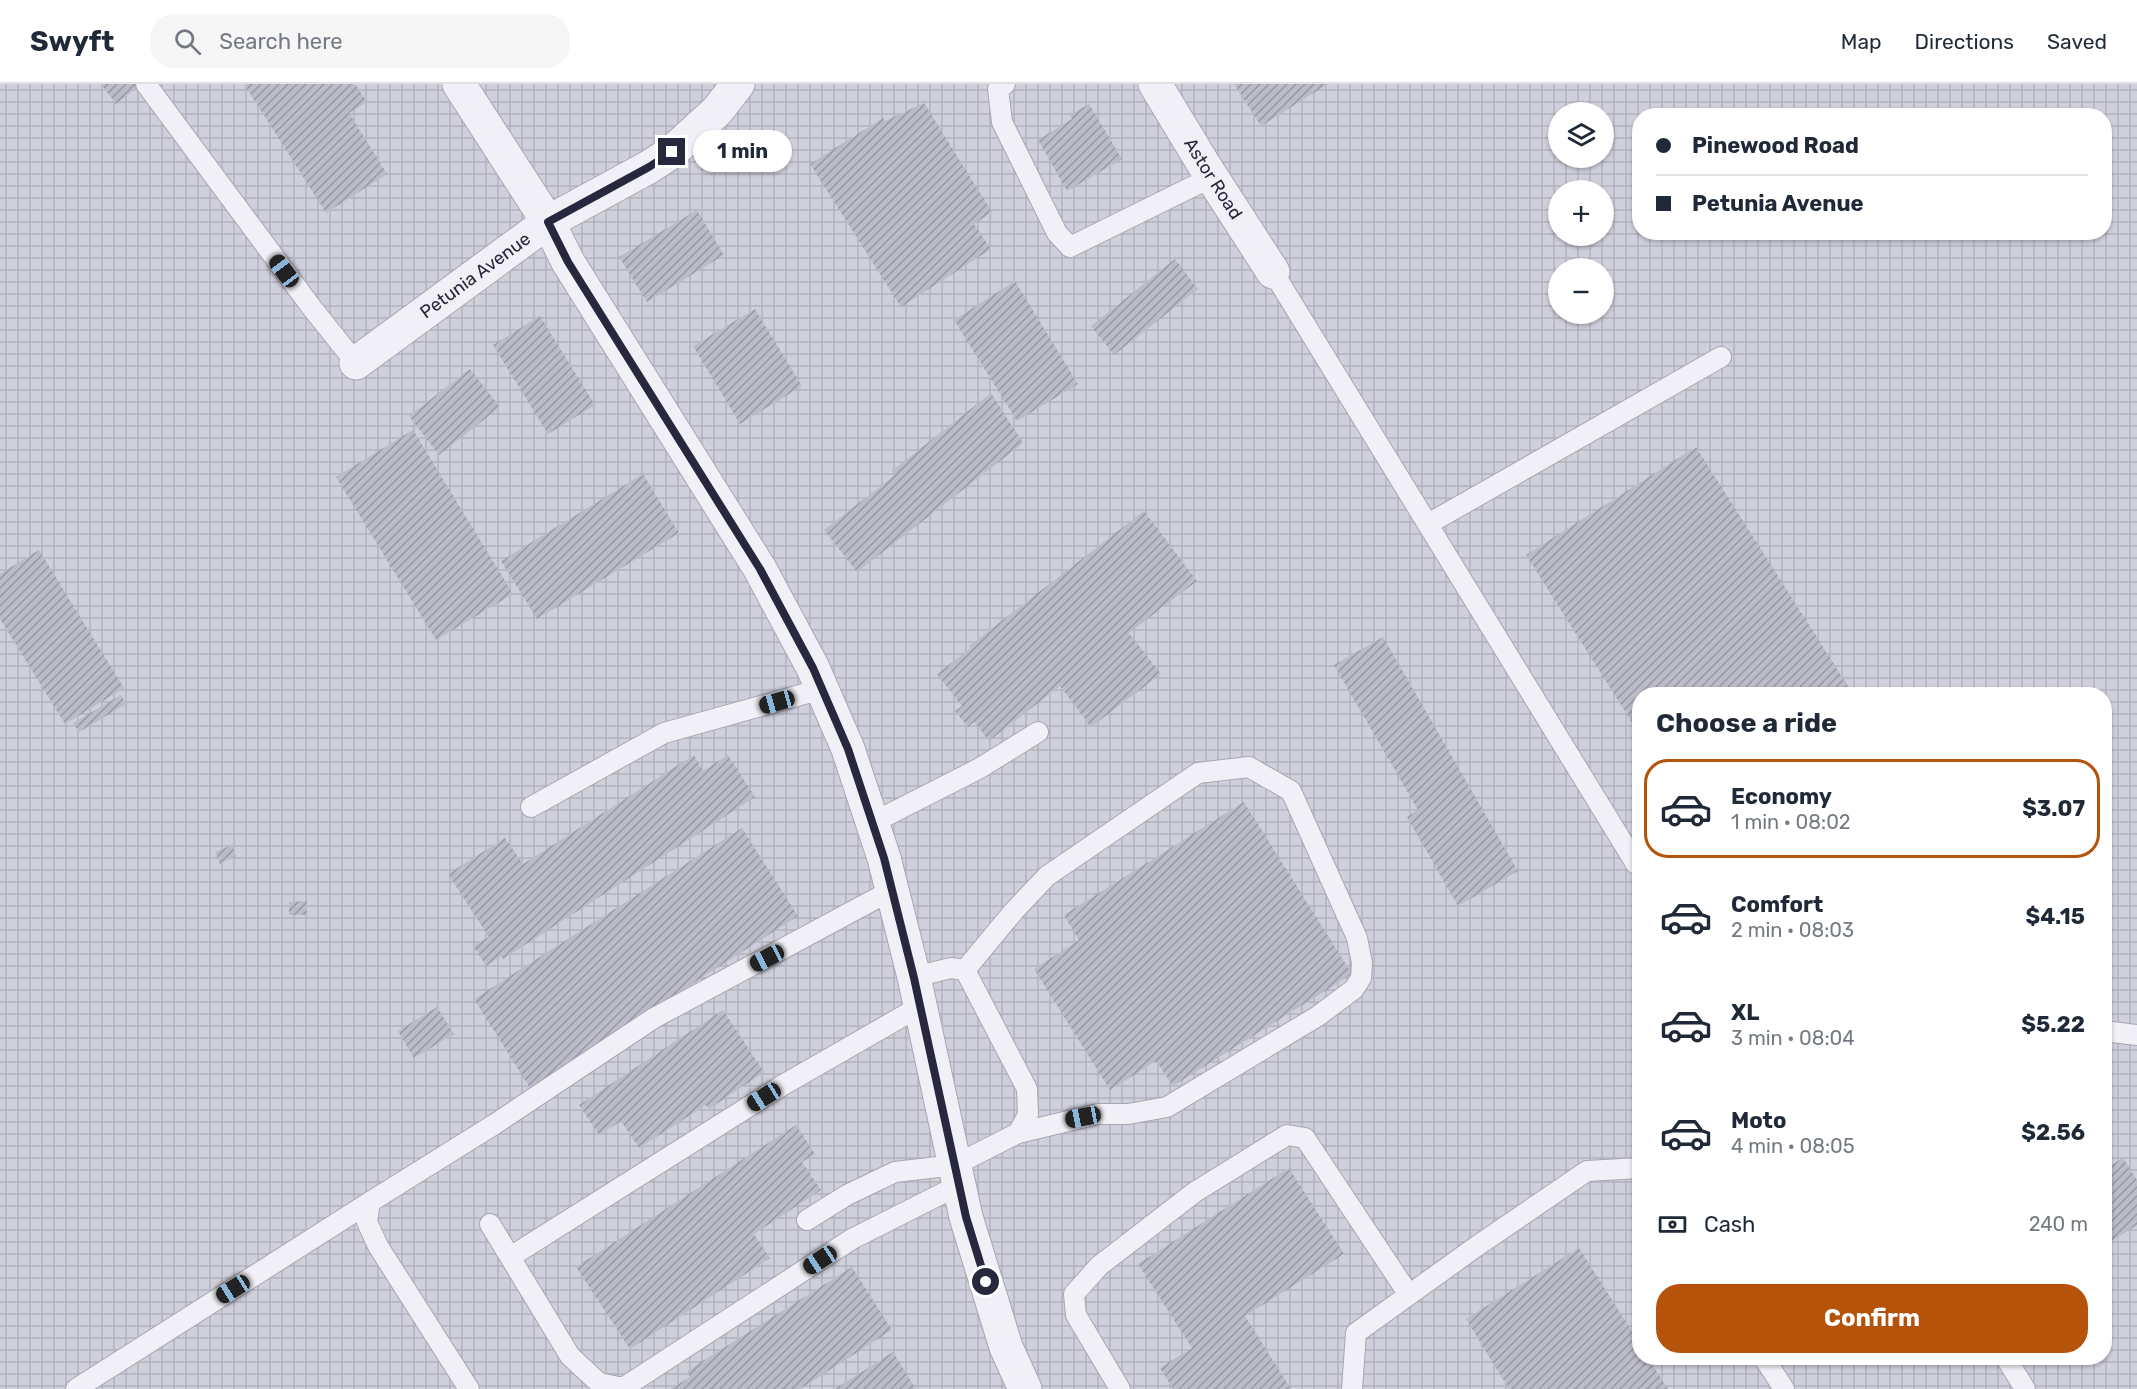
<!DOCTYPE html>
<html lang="en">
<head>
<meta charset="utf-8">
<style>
	:root { --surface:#fff; --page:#f6f6f7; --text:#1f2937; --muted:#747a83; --line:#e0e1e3; --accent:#b45309 }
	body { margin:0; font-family:Rubik,sans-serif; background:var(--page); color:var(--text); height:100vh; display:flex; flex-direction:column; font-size:22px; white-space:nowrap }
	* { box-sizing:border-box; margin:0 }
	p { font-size:20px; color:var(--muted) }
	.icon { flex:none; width:33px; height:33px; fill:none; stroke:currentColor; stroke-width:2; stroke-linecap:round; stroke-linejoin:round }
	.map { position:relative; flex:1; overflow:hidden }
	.sheet { position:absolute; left:1632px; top:603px; width:480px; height:678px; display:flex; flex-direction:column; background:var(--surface); border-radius:24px; box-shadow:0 2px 4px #0004 }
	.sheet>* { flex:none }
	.guide { position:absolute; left:1632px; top:24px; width:480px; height:132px; border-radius:24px; box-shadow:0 2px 4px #0004; display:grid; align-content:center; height:132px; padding:0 24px; background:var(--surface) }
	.fabs { position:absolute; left:1548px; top:18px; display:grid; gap:12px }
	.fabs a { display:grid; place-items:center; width:66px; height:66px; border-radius:50%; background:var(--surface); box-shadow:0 2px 4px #0004; font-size:30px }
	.end { position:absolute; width:27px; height:27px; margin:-14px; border:8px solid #27273e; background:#fff; box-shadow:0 0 0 3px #fff }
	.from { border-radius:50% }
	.bubble { position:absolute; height:42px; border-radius:21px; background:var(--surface); box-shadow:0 2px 4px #0004; font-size:20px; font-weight:700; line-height:42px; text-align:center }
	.car { position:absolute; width:18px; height:36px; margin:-18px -9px; border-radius:8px; box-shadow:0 0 4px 2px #0007; background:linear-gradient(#222 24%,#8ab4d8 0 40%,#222 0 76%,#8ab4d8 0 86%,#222 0) }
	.guide b { display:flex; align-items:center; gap:21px; height:57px; font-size:22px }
	.guide b+b { border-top:2px solid var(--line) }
	.guide i { width:15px; height:15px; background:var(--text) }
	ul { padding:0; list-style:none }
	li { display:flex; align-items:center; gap:18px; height:99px; margin:0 12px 9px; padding:0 12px; border:3px solid transparent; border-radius:24px }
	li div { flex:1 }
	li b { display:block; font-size:22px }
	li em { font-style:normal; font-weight:700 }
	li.current { border-color:var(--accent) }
	li>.icon { width:54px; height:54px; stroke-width:1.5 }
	h2 { padding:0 24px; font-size:27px; line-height:72px }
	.pay { display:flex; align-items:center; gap:15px; height:66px; padding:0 24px; font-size:22px }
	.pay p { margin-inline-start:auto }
	.button { display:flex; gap:12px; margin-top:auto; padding:12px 24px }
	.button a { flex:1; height:69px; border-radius:24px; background:var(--accent); color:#fff; font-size:24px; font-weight:700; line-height:69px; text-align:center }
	header { display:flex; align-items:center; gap:36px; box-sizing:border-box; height:84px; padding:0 30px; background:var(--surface); border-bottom:2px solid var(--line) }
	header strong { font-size:28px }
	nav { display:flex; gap:33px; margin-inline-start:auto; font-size:21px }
	.search { width:420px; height:54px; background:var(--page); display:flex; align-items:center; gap:15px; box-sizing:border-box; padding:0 21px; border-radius:24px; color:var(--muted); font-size:22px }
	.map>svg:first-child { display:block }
	.industrial { fill:url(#industrial-grid); fill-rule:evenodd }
	.building { fill:url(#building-hatch) }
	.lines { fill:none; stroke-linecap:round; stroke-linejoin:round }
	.lane-casing { stroke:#a6a7b4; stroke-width:22 }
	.street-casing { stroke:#a6a7b4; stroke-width:35 }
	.lane { stroke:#f0f0f6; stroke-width:20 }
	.street { stroke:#f0f0f6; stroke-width:33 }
	.route { stroke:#27273e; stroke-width:8 }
	.labels { text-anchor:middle; stroke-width:4.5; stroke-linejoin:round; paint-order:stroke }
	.street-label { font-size:18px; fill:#27273e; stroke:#ededf5 }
</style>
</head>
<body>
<header>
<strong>Swyft</strong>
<div class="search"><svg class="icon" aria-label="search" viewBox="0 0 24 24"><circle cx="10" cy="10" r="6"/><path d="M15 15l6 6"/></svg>Search here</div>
<nav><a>Map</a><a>Directions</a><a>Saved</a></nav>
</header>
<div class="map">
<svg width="2137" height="1305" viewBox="0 0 2137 1305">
	<defs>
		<pattern id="industrial-grid" width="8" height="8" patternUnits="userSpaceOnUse" patternTransform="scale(1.5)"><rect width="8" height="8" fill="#cfd0dc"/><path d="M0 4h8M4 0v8" fill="none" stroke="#b2b3be"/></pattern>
		<pattern id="building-hatch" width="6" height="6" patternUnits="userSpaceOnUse" patternTransform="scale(1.5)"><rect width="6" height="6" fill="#bbbbca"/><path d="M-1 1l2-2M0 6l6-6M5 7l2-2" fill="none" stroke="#9898a5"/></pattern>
	</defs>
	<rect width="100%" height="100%" fill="#dddee7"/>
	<path class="industrial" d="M0,0H2137V1305H0ZM1558,28H1604V74H1558ZM1640,32H2104V148H1640ZM1558,106H1604V152H1558ZM1558,184H1604V230H1558ZM1640,610H2104V1274H1640Z"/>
	<path class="building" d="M101,0H135L137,4L116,20Z
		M244,0H355L367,18L349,29L387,90L326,129Z
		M1234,0H1328L1261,42Z
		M924,19L992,128L974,140L991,165L901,223L810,80L883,34L885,37Z
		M1089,20L1122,75L1067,107L1038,56L1072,35L1070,31Z
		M697,126L724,171L647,218L619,173Z
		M1175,175L1198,205L1114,271L1091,242Z
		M1015,197L1078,300L1017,337L954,236Z
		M755,225L802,302L740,340L693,262Z
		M540,232L595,321L548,350L493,261Z
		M470,285L500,323L439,371L409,332Z
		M991,309L1023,359L857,488L824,446L895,391L892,387Z
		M413,346L513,510L436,556L336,393Z
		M1696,363L1853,610H1640V651L1526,471Z
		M643,390L679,449L537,535L501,477Z
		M1144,427L1197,497L1129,549L1161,590L1091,643L1060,602L989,657L974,638L968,643L955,627L962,622L937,590L971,564L969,562Z
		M39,466L124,604L65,640L0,535V490Z
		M1383,553L1518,787L1458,822L1407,733L1418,726L1334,581Z
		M121,611L126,620L79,648L73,639Z
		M694,671L703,687L728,671L755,713L503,875L501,872L486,882L473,862L489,853L448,790L505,754L523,780Z
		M1244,718L1352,890L1173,1002L1156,977L1110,1006L1034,885L1079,856L1064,831Z
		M742,744L798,832L530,1004L474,915Z
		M232,761L236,772L220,780L215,768Z
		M307,817V831H289V818Z
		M437,923L454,950L414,974L398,947Z
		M723,926L764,988L709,1025L706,1021L639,1064L621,1037L599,1051L579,1021Z
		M796,1041L815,1070L802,1078L821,1106L754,1150L770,1174L630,1265L576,1183Z
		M2104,1073L2110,1082L2123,1074L2137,1096V1141L2104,1162Z
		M1289,1084L1344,1170L1245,1232L1291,1305H1173L1160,1284L1192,1264L1138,1180Z
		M1579,1164L1640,1260V1274H1648L1668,1305H1509L1466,1235Z
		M852,1183L892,1246L800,1305H670L690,1293L687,1287Z
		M893,1268L916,1305H835Z"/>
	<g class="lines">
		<g class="lane-casing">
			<path id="lane" d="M146,0L312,224L356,279
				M1005,0L998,5L1002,38L1057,149L1070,163L1212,93
				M1273,188L1636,780L1640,782
				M1428,440L1721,273
				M531,723L664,649L822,605
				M872,739L980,684L1038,648
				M965,886L1014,827L1047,792L1198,689L1249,683L1291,707L1357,854L1362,879L1361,894L1354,905L1318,932L1167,1023L1128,1030H1098L1018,1049
				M2104,947L2137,951
				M807,1136L847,1111L895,1088L955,1081L1018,1049L1028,1031L1027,1005L965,886L951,884L914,893
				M490,1140L570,1272L599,1299L623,1304L852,1155L959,1101
				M510,1173L783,1001L919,923
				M1764,1274L1784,1305
				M2006,1274L2025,1305
				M76,1305L370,1118
				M469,1305L378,1162L367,1138L370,1118L495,1040L654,934L892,806
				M1120,1305L1076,1231L1074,1210L1099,1182L1195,1108L1287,1051L1305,1054L1409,1211
				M1352,1305L1356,1249L1477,1162L1587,1087L1640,1084"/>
		</g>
		<g class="street-casing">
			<g id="street">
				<path d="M459,0L548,138L568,178L760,485L813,584L848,665L884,774L914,893L966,1133L1006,1263L1025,1305"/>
				<path id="s1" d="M1155,0L1204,81L1273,188"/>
				<path id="s2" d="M356,279L548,138L649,83L672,68L717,27L738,0"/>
			</g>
		</g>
		<use href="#lane" class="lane"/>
		<use href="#street" class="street"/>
	</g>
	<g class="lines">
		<path class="route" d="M672,68L649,83L548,138L568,178L760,485L813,584L848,665L884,774L914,894L966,1133L986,1198"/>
	</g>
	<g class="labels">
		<g class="street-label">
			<text dy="6" stroke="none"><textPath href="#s1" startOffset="111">Astor Road</textPath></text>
			<text dy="6" stroke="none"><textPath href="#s2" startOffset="148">Petunia Avenue</textPath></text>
		</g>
	</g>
</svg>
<div class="fabs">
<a><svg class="icon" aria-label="layers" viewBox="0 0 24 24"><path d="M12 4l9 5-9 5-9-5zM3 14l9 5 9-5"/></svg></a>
<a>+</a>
<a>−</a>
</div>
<i class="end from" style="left:986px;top:1198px"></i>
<i class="end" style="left:672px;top:68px"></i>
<div class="bubble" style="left:693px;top:46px;width:99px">1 min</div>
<i class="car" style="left:284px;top:187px;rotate:323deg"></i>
<i class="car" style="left:777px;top:618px;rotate:254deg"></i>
<i class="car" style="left:767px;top:874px;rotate:242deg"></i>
<i class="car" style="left:764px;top:1013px;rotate:238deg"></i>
<i class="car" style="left:1083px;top:1033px;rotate:259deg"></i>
<i class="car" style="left:820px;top:1176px;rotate:237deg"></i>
<i class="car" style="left:233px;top:1205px;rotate:238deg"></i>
<div class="guide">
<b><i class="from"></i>Pinewood Road</b>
<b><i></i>Petunia Avenue</b>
</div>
<section class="sheet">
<h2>Choose a ride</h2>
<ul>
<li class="current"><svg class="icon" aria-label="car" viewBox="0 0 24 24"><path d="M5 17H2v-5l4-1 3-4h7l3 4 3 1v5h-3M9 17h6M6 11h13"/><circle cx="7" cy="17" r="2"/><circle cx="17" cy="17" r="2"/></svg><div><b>Economy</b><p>1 min · 08:02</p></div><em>$3.07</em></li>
<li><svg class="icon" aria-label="car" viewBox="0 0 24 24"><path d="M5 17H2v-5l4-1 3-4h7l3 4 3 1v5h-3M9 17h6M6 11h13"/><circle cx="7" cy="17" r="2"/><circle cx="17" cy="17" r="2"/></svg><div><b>Comfort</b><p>2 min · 08:03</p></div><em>$4.15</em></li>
<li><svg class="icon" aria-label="car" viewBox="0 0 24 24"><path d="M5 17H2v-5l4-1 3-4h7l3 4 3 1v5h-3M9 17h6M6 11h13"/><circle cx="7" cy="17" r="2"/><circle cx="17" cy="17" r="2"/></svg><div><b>XL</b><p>3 min · 08:04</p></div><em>$5.22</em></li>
<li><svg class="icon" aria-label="car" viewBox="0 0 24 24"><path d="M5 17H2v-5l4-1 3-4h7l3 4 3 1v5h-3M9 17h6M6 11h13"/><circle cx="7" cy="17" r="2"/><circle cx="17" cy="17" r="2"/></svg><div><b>Moto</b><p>4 min · 08:05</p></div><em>$2.56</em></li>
</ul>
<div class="pay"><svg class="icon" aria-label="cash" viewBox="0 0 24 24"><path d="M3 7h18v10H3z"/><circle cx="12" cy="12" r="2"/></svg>Cash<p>240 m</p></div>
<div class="button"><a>Confirm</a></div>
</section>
</div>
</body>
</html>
